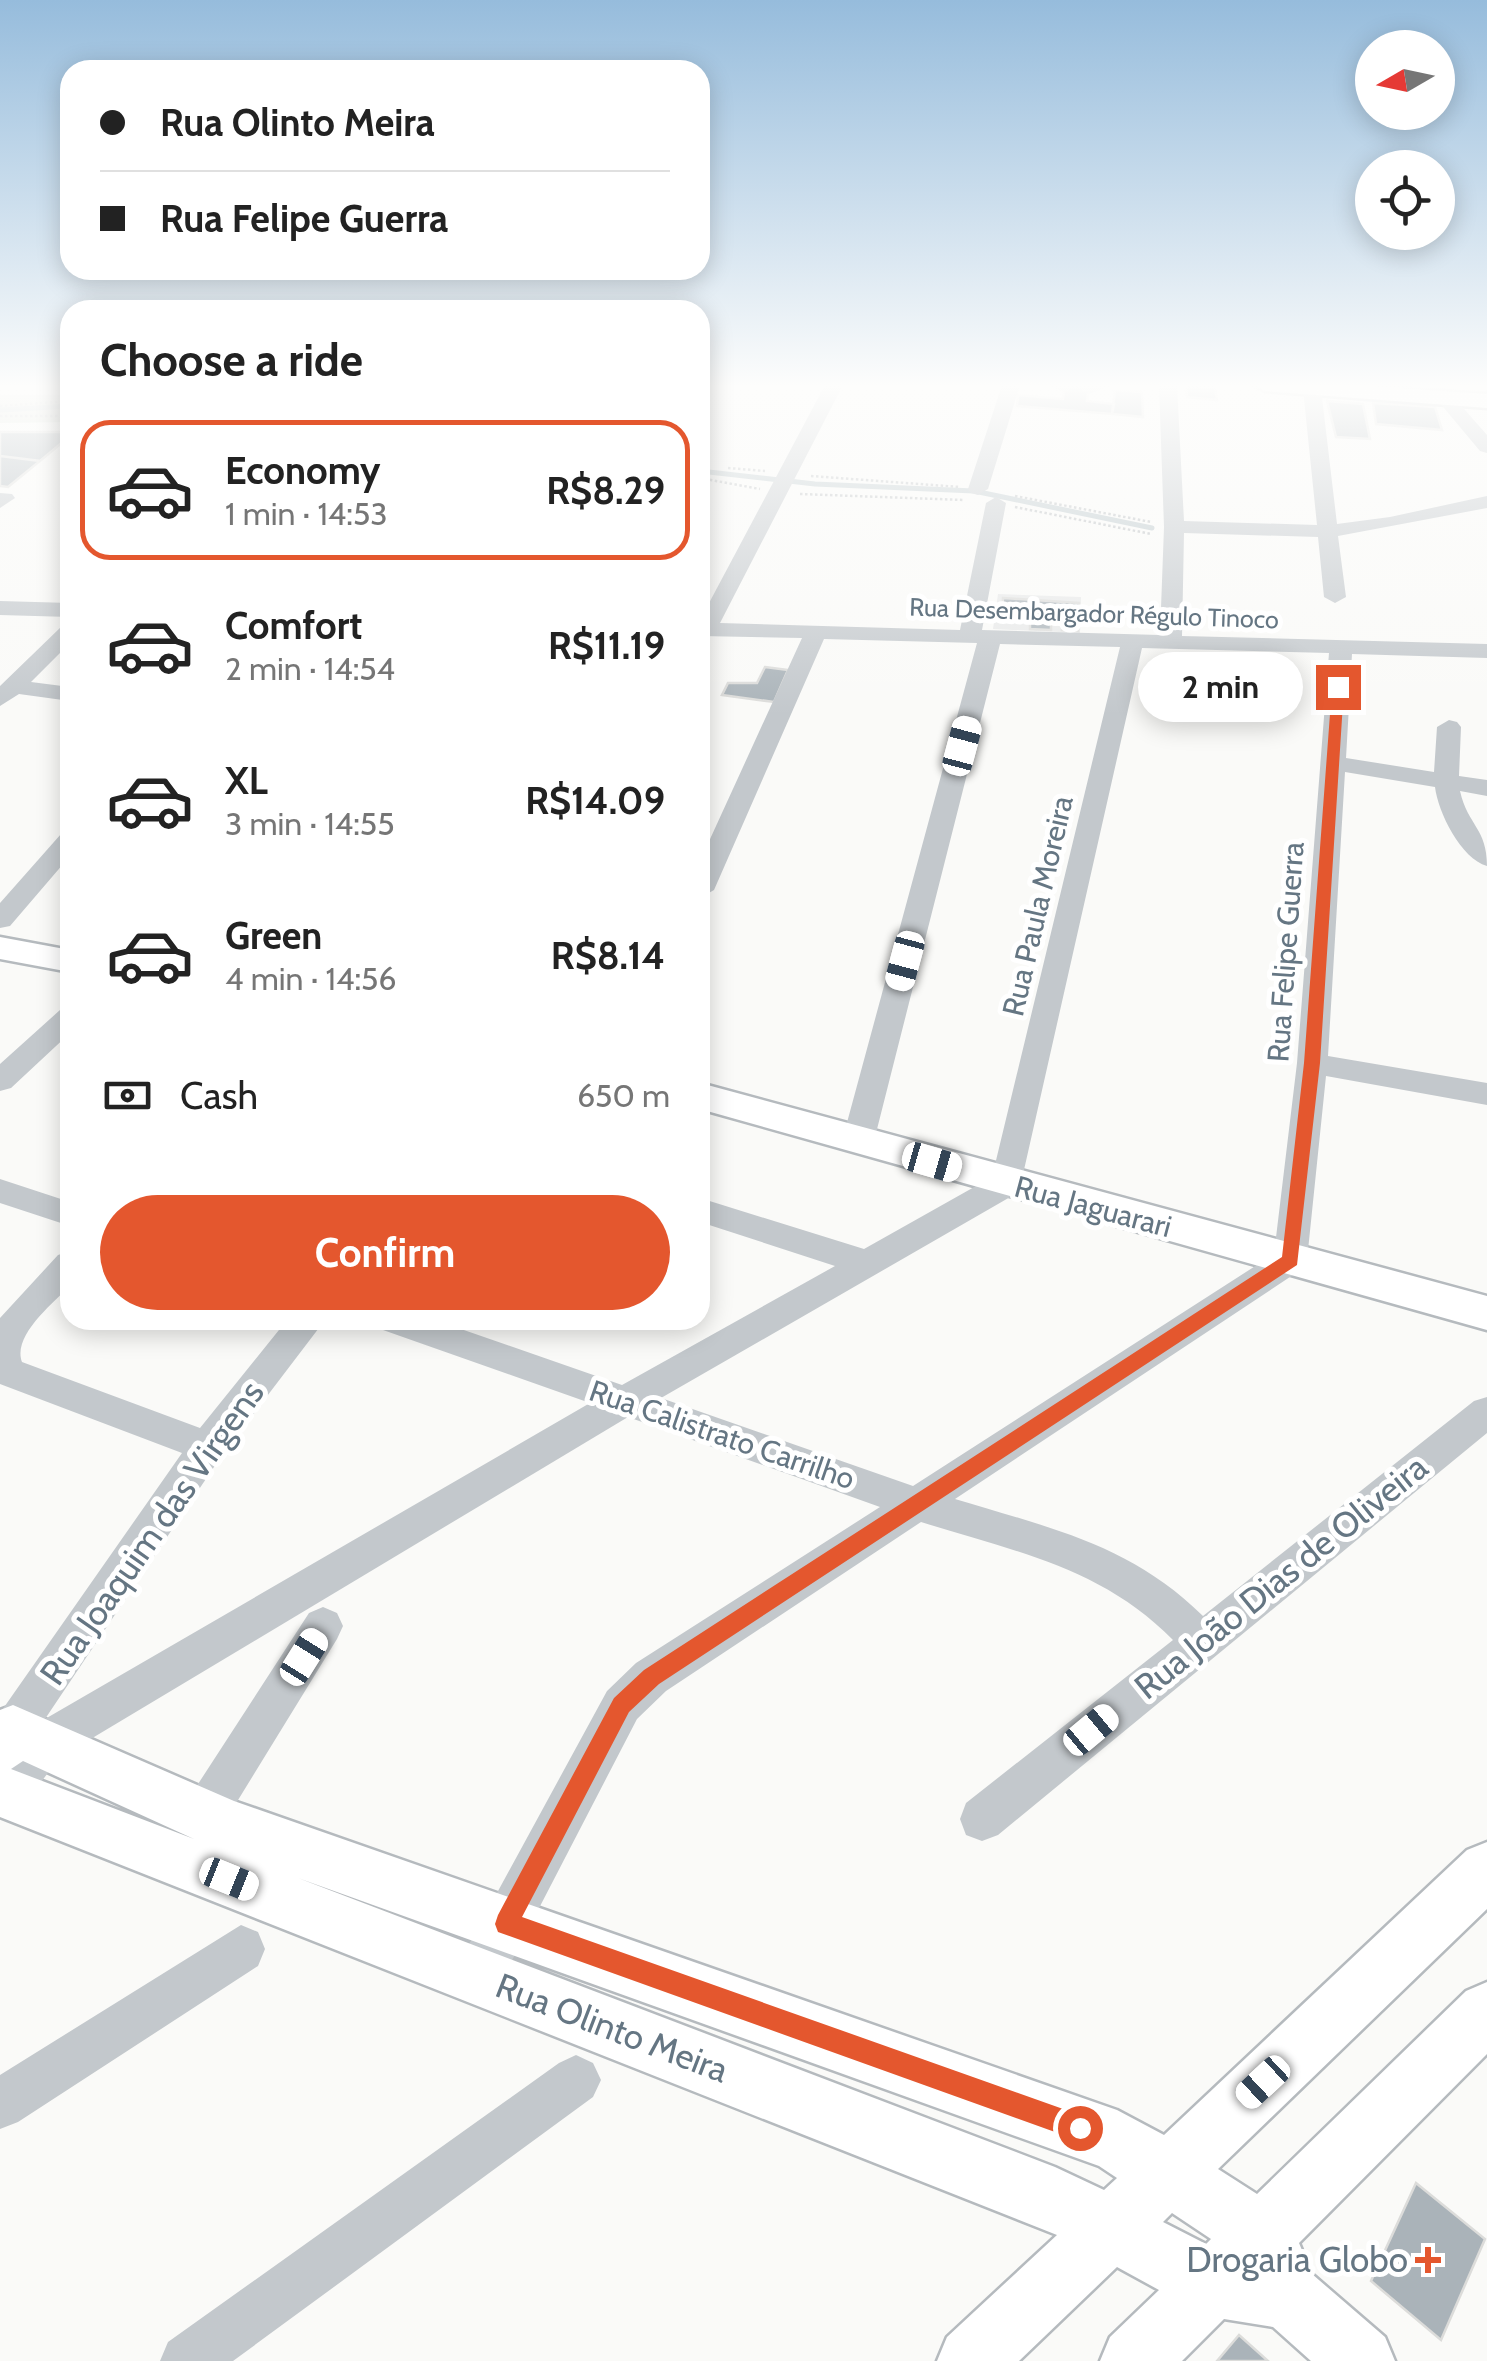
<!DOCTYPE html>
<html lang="en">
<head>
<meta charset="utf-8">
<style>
	:root { --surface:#fff; --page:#f2f2f2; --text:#222; --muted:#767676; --line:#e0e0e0; --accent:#e4572e }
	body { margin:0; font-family:Cabin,sans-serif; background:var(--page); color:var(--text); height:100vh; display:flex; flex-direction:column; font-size:38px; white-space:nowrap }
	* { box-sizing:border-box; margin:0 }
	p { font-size:32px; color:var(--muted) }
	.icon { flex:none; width:55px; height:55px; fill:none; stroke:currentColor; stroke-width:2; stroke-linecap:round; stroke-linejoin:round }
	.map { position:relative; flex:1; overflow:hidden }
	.panel { position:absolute; left:60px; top:300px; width:650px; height:1030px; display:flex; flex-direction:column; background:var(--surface); border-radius:30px; box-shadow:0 5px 25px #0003 }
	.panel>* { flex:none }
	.banner { position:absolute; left:60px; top:60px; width:650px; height:220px; border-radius:30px; box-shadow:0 5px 25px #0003; display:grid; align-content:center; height:220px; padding:0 40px; background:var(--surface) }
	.needle { width:65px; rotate:261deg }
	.tools { position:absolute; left:1355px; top:30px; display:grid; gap:20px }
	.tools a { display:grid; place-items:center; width:100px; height:100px; border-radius:50%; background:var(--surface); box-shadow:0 5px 25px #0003; font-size:50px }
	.end { position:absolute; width:45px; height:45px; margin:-22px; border:12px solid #e4572e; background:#fff; box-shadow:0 0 0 5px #fff }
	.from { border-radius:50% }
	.bubble { position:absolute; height:70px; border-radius:35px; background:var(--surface); box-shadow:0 5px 25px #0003; font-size:32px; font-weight:800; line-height:70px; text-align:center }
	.car { position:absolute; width:30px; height:60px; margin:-30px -15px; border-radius:12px; box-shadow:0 0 8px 2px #0007; background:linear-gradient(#fff 24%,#345 0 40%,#fff 0 76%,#345 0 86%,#fff 0) }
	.banner b { display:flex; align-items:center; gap:35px; height:95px; font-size:38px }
	.banner b+b { border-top:2px solid var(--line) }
	.banner i { width:25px; height:25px; background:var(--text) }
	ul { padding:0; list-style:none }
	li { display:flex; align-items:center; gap:30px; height:140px; margin:0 20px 15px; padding:0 20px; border:5px solid transparent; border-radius:30px }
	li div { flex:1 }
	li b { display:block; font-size:38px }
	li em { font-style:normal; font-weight:800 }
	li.selected { border-color:var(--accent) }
	li>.icon { width:90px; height:90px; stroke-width:1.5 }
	h2 { padding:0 40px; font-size:45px; line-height:120px }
	.pay { display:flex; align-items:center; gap:25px; height:110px; padding:0 40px; font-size:38px }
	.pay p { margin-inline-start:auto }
	.primary-button { display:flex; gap:20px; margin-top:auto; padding:20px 40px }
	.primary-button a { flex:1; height:115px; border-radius:60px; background:var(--accent); color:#fff; font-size:40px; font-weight:800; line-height:115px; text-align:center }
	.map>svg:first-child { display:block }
	.built { fill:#e8e9e9 }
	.green { fill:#dadfd7 }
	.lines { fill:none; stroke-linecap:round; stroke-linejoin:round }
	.stream { stroke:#bbc7cb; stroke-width:5 }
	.building { fill:#aab3b9; stroke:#dcdcda; stroke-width:2.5 }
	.major-casing { stroke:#b5babe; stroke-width:5 }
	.path { stroke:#bbbfc2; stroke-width:2.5; stroke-dasharray:2.5 2.5; stroke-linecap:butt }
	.minor { fill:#c3c8cc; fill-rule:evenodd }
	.major { fill:#fff; fill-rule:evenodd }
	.route { fill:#e4572e }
	.poi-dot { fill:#e4572e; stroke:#fff; stroke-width:4 }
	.labels { text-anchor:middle; stroke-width:10; stroke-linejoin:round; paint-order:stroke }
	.far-street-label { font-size:25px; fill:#657683; stroke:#fff }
	.street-label { font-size:30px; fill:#657683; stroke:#fff }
	.near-street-label { font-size:35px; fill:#657683; stroke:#fff }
	.near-poi-label { font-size:35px; fill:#657683; stroke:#fff; text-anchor:end }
</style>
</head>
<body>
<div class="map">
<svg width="1487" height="2361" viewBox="0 0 1487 2361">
	<rect width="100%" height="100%" fill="#fafaf8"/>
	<path class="built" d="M998,594L1081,597L1080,633L993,629Z"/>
	<path class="green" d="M0,395H70V422L0,423Z"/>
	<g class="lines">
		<path class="stream" d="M0,410L70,406
			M700,471L815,484L974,491L1152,528"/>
	</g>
	<path class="building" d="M1065,385H1089L1087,401L1114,404L1112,414L1017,406L1018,395L1063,399Z
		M1186,385L1215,387L1217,400L1187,397Z
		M1115,390L1142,392L1143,417L1112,414Z
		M1327,401L1363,404L1370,439L1336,437Z
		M1373,403L1435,407L1442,430L1376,424Z
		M0,432H70V436L40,461L0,456Z
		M0,456L40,461L8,487L0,486Z
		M1003,598L1079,603L1078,631L1062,630L1063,616H1051V630L1030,629V614L1002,612Z
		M765,667L788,670L774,702L722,695L728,683H757Z
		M1416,2183L1485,2239L1441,2340L1371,2281Z
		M1239,2335L1268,2361H1217Z"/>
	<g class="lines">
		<g class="major-casing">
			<path id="major" d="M1254,385H1353L1487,394V408L1265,391Z
				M0,937L70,950V972L0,959Z
				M700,1083L1487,1296V1330L700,1109Z
				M13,1705L234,1801L1117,2110L1164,2135L1467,1850L1487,1842V1909L1218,2169L1257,2194L1466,1991L1487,1982V2054L1299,2243L1312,2274L1385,2337L1395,2361H1311L1273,2327L1224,2319L1182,2361H1100L1110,2337L1159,2290L1117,2267L1019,2361H937L947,2337L1057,2235L0,1817V1710ZM23,1761L194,1839L11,1769ZM298,1878L1099,2166L1117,2178L1104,2190L1055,2167ZM1172,2213L1211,2239L1206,2244L1163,2222Z"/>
		</g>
		<path class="path" d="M0,406L70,401
			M0,416H70
			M728,468L765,471
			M811,476L960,487
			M700,478L760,489
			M800,494L964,500
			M1015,496L1151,522
			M1015,507L1151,534"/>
		<path class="minor" d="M825,385H843L720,623L960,630L986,503L996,497L1006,503L982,630L1160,635L1164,527L1159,385H1177L1184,521L1317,525L1303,389L1308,385L1321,389L1337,524L1390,517L1487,496V508L1338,536L1346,597L1335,603L1324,597L1318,537L1184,533L1182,636L1487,644V658L1352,654L1346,758L1434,772L1437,727L1449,720L1457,722L1461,727L1459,776L1487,780V796L1460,791C1468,826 1487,828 1487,866C1461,859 1438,812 1435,787L1345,772L1328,1056L1487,1083V1105L1326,1076L1307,1260L1302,1269L955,1499C1050,1528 1130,1544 1203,1616L1474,1401L1487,1397V1433L998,1835L982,1841L966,1835L960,1819L966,1803L1173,1640C1101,1567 1016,1552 921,1522L666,1691L637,1719L495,1993L478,2000L461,1993L454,1976L461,1959L607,1691L636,1663L880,1507L628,1417L59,1758L21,1809L5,1816L0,1813V1765L12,1750L0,1745V1713L182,1453L0,1384V1318L58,1255L70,1251V1286C53,1303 12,1336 22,1362L200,1428L287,1320H325L220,1458L45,1719L590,1403L383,1330L377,1320H435L622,1385L835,1266L700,1222V1198L864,1249L992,1177L1120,647L1000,644L874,1141L869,1149L858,1152L847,1149L842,1141L977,643L824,639L714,890L700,898V861L802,638L700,636V620ZM1142,648L1329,653L1297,1063L1274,1254L913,1486L661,1398L1019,1192Z
			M1002,385H1020L988,489L978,495L971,493L968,489Z
			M1048,385H1072L1074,387L1065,392Z
			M1084,385H1113L1089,394L1080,389Z
			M1445,393L1451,394L1487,435V453L1480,451L1439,402L1436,398Z
			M0,493L12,494L15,498L0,508Z
			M0,601L70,603V617L0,615Z
			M70,624V643L31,682L70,687V701L19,694L0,706V686L62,626Z
			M70,832V856L10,926L0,928V903L61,834Z
			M70,1007V1033L11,1088L0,1091V1064L60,1010Z
			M0,1179L70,1202V1226L0,1203Z
			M323,1607L337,1613L343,1626L337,1639L219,1831L203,1838L187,1831L181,1816L187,1801L309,1613Z
			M241,1925L258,1932L265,1949L258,1966L18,2122L0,2129V2075Z
			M576,2055L593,2063L601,2080L593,2097L233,2361H160L168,2342L559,2063Z"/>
		<use href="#major" class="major"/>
	</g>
	<linearGradient id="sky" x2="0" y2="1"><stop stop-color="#96bcdc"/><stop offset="0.54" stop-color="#fdfdfc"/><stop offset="1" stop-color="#fdfdfc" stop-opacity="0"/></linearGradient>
	<rect width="1487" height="715" fill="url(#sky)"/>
	<path class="route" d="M1338,683L1344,687L1320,1063L1297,1265L659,1684L629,1712L522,1917L1080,2115L1089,2119L1093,2128L1089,2137L1080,2141L498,1932L495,1924L498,1915L614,1698L644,1670L1282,1257L1304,1063L1332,687Z"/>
	<path class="poi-dot" d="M1423 2245h10v10h10v10h-10v10h-10v-10h-10v-10h10z"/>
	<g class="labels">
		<g class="far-street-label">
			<text transform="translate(1094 613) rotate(2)" y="9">Rua Desembargador Régulo Tinoco</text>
		</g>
		<g class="street-label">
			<text transform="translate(1038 906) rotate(-77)" y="10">Rua Paula Moreira</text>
			<text transform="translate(1286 952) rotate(-86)" y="10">Rua Felipe Guerra</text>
			<text transform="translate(1093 1207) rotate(15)" y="10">Rua Jaguarari</text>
			<text transform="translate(722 1435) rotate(19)" y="10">Rua Calistrato Carrilho</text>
		</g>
		<g class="near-street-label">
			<text transform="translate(152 1533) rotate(-55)" y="12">Rua Joaquim das Virgens</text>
			<text transform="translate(1281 1577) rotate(-39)" y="12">Rua João Dias de Oliveira</text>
			<text transform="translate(612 2028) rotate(21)" y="12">Rua Olinto Meira</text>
		</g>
		<g class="near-poi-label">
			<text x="1408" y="2272">Drogaria Globo</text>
		</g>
	</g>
</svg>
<div class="tools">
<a><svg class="needle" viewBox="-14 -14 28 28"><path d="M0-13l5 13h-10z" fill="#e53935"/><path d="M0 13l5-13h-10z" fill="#767676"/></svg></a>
<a><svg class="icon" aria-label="locate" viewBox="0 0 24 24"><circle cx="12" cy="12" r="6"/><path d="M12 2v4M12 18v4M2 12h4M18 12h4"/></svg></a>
</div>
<i class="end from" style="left:1080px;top:2128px"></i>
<i class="end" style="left:1338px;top:687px"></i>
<div class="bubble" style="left:1138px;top:652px;width:165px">2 min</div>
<i class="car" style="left:962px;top:746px;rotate:15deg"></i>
<i class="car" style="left:905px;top:961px;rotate:195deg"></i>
<i class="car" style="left:932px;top:1162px;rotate:106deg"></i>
<i class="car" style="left:304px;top:1657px;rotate:32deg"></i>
<i class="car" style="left:1091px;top:1730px;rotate:50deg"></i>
<i class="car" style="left:229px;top:1879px;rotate:112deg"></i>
<i class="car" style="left:1263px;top:2082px;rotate:227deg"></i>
<div class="banner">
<b><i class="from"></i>Rua Olinto Meira</b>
<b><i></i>Rua Felipe Guerra</b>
</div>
<section class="panel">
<h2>Choose a ride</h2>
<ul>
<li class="selected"><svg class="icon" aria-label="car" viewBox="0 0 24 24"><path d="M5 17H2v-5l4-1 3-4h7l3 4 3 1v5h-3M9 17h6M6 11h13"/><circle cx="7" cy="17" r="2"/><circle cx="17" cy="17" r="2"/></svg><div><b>Economy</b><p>1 min · 14:53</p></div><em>R$8.29</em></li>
<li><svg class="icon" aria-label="car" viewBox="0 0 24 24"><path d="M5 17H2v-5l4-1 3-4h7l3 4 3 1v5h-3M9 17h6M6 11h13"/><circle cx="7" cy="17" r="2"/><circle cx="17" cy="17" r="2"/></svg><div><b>Comfort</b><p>2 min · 14:54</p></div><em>R$11.19</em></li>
<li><svg class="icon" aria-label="car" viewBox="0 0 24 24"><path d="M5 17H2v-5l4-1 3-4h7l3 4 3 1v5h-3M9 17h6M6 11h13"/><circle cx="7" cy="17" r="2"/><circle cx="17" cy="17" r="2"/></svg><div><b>XL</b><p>3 min · 14:55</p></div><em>R$14.09</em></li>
<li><svg class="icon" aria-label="car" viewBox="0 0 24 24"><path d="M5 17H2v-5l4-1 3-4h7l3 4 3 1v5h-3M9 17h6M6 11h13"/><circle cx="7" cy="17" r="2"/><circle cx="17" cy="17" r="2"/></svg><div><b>Green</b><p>4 min · 14:56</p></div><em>R$8.14</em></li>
</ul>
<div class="pay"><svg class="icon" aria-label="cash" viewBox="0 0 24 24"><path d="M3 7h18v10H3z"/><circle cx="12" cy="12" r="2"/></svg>Cash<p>650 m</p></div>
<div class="primary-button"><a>Confirm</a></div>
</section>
</div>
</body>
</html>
